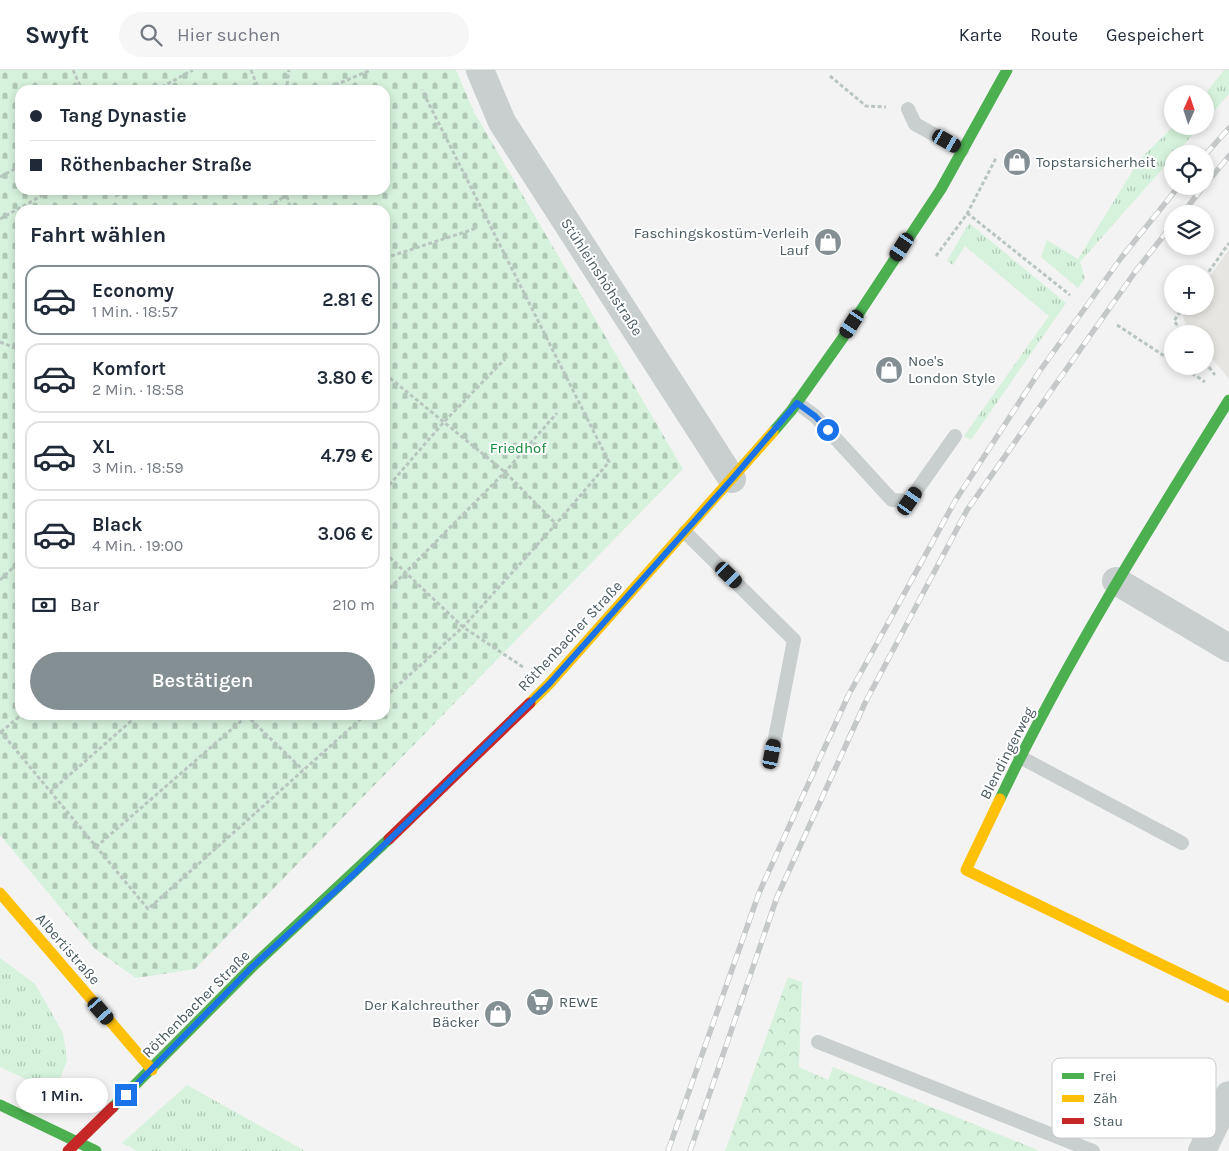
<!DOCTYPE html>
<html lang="de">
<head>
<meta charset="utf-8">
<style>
	:root { --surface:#fff; --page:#f6f6f7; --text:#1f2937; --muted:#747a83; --line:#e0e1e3; --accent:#848f94 }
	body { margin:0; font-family:Karla,sans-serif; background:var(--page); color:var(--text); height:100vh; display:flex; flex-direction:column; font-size:19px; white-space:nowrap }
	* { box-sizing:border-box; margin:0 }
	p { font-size:16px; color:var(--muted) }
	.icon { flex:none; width:28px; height:28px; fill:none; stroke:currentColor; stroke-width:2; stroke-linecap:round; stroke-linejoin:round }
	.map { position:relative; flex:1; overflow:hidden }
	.drawer { position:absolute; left:15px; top:135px; width:375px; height:515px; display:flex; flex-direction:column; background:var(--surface); border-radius:15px; box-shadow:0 2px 8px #0003 }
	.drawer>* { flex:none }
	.guide { position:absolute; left:15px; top:15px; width:375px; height:110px; border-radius:15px; box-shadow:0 2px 8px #0003; display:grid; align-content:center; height:110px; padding:0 15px; background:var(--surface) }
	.needle { width:32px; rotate:3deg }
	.tools { position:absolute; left:1164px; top:15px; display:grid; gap:10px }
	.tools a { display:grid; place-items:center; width:50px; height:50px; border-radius:50%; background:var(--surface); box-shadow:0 2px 8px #0003; font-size:25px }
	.end { position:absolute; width:22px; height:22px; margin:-11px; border:6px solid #1a73e8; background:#fff; box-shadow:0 0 0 2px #fff }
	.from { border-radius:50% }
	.bubble { position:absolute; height:35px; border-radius:18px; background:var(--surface); box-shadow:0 2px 8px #0003; font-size:16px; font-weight:600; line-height:35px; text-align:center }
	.car { position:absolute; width:15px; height:30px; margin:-15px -8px; border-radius:6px; box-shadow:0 0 4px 1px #0007; background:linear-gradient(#222 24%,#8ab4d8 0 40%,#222 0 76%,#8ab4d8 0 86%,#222 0) }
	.guide b { display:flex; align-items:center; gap:18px; height:48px; font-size:19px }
	.guide b+b { border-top:1px solid var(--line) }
	.guide i { width:12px; height:12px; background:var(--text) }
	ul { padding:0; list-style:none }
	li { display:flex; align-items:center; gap:15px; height:70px; margin:0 10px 8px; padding:0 5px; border:2px solid var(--line); border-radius:15px }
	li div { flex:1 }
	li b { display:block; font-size:19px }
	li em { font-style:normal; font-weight:600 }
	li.active { border-color:var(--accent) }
	li>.icon { width:45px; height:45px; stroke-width:1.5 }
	h2 { padding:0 15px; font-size:22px; line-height:60px }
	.pay { display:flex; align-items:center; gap:12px; height:55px; padding:0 15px; font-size:19px }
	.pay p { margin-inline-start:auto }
	.primary-button { display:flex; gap:10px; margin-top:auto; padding:10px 15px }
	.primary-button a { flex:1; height:58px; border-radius:30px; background:var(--accent); color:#fff; font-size:20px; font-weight:600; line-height:58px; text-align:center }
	header { display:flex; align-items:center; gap:30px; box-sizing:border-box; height:70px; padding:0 25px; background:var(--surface); border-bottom:1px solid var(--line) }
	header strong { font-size:24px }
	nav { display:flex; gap:28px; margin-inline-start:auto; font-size:18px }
	.search { width:350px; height:45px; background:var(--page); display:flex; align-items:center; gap:12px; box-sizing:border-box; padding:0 18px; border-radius:28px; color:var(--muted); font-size:19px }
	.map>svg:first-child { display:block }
	.commercial { fill:#e6e5e1 }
	.grass { fill:url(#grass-tufts) }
	.cemetery { fill:url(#cemetery-stones); fill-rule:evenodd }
	.park { fill:url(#park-crowns) }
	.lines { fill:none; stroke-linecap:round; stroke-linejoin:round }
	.path { stroke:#b9c6c0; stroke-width:3; stroke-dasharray:4 2.5; stroke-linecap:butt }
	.lane { stroke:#c9cecf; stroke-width:14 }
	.street { stroke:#c9cecf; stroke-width:28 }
	.fast { stroke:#4caf50; stroke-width:11 }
	.slow { stroke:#ffc107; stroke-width:11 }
	.jam { stroke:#c62828; stroke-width:11 }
	.rail-casing { stroke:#c5c8c9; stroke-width:5.5 }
	.rail { stroke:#fff; stroke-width:4; stroke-dasharray:11; stroke-linecap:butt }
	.jam-bridge { stroke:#c62828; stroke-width:11 }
	.route { stroke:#1a73e8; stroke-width:6 }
	.labels { text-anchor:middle; stroke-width:4; stroke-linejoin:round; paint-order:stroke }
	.poi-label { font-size:15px; fill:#485961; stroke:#fff; text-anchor:start }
	.street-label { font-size:15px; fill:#485961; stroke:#fff }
	.park-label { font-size:15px; fill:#128839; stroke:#fff }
	.key { fill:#fff; stroke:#c8cdd0; stroke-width:1 }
	.key-label { font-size:14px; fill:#485961 }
</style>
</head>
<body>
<header>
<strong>Swyft</strong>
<div class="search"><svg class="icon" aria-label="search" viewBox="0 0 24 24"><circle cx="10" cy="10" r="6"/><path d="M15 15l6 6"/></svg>Hier suchen</div>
<nav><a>Karte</a><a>Route</a><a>Gespeichert</a></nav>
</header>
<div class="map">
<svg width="1229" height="1081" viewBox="0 0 1229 1081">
	<defs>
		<pattern id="grass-tufts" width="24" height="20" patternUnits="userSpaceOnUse" patternTransform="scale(1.25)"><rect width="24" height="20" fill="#d6f2dc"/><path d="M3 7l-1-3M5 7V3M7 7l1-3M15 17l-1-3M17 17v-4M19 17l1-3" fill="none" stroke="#b0c7b6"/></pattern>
		<pattern id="cemetery-stones" width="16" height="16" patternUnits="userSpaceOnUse" patternTransform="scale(1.25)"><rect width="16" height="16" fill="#d6f2dc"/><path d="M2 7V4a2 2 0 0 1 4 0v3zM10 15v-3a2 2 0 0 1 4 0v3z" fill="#b0c7b6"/></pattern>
		<pattern id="park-crowns" width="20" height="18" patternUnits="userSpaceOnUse" patternTransform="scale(1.25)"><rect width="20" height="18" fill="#d6f2dc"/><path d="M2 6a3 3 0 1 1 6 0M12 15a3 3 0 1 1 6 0" fill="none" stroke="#b0c7b6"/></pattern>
	</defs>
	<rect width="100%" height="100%" fill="#f3f3f3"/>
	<path class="commercial" d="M1229,179V309L1205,280V264H1192L1186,257L1183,244L1188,236H1205V213Z"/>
	<path class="grass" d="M1224,0H1229V24L1205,51V24Z
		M1174,56H1200L1176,84H1172V88L1080,192L1085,208L1078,218L1041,187L1047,170L1078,189L1140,89Z
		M969,153L1066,233L971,370L964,366L1049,246L965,176L953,195L947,191Z
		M0,888L35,914L63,963L67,990L55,1023L0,997Z
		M187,1015L305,1081H137L122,1073Z"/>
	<path class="cemetery" d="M0,0H456L474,42L683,399L195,899L136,908L95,879L0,765ZM20,20H385V120H20ZM20,140H385V645H20Z"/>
	<path class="park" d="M788,907L802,912L799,997L828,1010L833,997L1040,1081H725Z"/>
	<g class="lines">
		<path class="path" d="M73,0L82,20
			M251,0L259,20
			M830,6L866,36L886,37
			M287,15L289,0
			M287,15L292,20
			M156,20L193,0
			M273,20L287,15
			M323,20L371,0
			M0,107L20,96
			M113,120L116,126L127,120
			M285,120L291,140
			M263,140L287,125
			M967,143L1070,225
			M0,149L52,120
			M936,186L967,144L996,88
			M385,188L477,158
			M1205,207L1229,173
			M1184,236L1174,251L1184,264
			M1117,255L1172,291
			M0,272L20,280
			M1205,292L1215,305
			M1181,296L1205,312
			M385,304L505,402L556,454
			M385,420L443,353L505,289
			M385,483L463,557L523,597
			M0,510L20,491
			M385,523L505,402L557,343
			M385,627L463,557L556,454L609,392L422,20
			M246,645L303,700
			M0,661L148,839L365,645
			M1,662L21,645
			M50,722L138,645
			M96,777L248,645"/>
		<path class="lane" d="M908,39L915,54L962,80
			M797,333L815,346L892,430L909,431L955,366
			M685,462L794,570L772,684
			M1020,687L1182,773
			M818,972L1093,1081"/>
		<path class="street" d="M480,0L502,52L732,409
			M1116,511L1229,578
			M1202,1081L1229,1025"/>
		<path class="fast" d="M773,362L791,341L842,269L941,119L1007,0
			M1000,729C1066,590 1148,460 1229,330
			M0,1035L96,1081
			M113,1037L252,897L389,769"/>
		<path class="slow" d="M530,633L549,614L773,362
			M1000,729L966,800L1229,927
			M0,823L152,1000"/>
		<path class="jam" d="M389,769L530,633"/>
		<g class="rail-casing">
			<path id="rail" d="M1205,85L1229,58
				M1205,115L1229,86
				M1182,144L1204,116
				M668,1081L759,823L848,626L955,431L1039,302L1121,188L1179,116
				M690,1081L777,827L865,633L967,440L1135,202L1172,155"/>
		</g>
		<use href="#rail" class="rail"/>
		<path class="jam-bridge" d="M68,1081L113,1037"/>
	</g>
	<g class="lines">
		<path class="route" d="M126,1025L252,897L352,806L549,614L732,409L797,333L815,346L828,360"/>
	</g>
	<defs>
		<g id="shop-disc" transform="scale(1.4375)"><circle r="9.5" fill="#848f94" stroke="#fff"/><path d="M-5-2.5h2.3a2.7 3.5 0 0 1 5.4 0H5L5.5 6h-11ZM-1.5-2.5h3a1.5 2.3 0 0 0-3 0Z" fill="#fff"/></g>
		<g id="supermarket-disc" transform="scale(1.4375)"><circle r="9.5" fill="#848f94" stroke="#fff"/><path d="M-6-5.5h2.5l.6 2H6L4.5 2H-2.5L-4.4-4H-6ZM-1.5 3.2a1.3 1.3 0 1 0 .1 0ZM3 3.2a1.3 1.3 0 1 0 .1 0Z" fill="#fff"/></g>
	</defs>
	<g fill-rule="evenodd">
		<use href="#shop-disc" x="1017" y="92"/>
		<use href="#shop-disc" x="828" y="172"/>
		<use href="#shop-disc" x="889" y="300"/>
		<use href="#supermarket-disc" x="540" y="932"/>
		<use href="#shop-disc" x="498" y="944"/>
	</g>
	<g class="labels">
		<g class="poi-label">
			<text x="1036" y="97">Topstarsicherheit</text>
			<text x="809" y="168" text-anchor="end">Faschingskostüm-Verleih<tspan x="809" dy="17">Lauf</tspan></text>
			<text x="908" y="296">Noe's<tspan x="908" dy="17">London Style</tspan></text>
			<text x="559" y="937">REWE</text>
			<text x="479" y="940" text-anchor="end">Der Kalchreuther<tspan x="479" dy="17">Bäcker</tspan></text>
		</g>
		<g class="street-label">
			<text transform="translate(602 207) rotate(57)" y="5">Stühleinshöhstraße</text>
			<text transform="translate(570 566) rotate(-47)" y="5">Röthenbacher Straße</text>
			<text transform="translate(1007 683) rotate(-63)" y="5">Blendingerweg</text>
			<text transform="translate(68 879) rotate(49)" y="5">Albertistraße</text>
			<text transform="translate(196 934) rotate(-45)" y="5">Röthenbacher Straße</text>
		</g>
		<g class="park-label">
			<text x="518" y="383">Friedhof</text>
		</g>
	</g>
	<rect x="1052" y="988" width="164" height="80" rx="8" class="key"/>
	<rect x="1062" y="1003" width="22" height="6" fill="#4caf50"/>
	<rect x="1062" y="1025" width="22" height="7" fill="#ffc107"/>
	<rect x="1062" y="1048" width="22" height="6" fill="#c62828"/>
	<g class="key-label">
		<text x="1093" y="1011">Frei</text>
		<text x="1093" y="1033">Zäh</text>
		<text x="1093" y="1056">Stau</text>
	</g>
</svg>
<div class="tools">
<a><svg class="needle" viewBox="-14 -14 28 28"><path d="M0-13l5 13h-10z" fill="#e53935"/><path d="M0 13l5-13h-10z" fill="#747a83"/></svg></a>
<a><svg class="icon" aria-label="locate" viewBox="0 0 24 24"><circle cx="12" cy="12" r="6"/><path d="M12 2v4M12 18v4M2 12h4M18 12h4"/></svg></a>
<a><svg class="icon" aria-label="layers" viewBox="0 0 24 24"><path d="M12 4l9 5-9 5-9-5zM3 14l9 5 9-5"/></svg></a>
<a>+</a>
<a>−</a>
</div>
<i class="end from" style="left:828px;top:360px"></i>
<i class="end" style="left:126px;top:1025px"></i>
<div class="bubble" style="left:16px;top:1008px;width:92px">1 Min.</div>
<i class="car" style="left:947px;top:71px;rotate:120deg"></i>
<i class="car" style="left:902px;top:177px;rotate:213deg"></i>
<i class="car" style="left:852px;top:254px;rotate:213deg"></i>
<i class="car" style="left:910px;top:431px;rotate:35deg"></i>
<i class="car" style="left:729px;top:505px;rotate:134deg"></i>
<i class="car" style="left:772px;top:684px;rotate:11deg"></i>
<i class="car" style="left:101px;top:941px;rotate:139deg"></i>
<div class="guide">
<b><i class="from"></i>Tang Dynastie</b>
<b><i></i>Röthenbacher Straße</b>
</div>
<section class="drawer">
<h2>Fahrt wählen</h2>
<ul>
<li class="active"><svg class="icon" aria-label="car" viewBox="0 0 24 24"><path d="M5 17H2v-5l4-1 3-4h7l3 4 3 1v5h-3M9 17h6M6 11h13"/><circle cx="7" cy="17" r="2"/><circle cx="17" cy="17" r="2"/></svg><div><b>Economy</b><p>1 Min. · 18:57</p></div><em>2.81 €</em></li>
<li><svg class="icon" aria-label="car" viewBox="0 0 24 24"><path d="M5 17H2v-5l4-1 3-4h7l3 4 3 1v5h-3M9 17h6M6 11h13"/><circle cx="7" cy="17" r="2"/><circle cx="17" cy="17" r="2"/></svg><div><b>Komfort</b><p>2 Min. · 18:58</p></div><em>3.80 €</em></li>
<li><svg class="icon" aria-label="car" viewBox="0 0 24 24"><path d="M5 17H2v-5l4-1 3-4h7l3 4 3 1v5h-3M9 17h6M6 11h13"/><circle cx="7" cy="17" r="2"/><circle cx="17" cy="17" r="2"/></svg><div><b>XL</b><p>3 Min. · 18:59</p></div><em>4.79 €</em></li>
<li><svg class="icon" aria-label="car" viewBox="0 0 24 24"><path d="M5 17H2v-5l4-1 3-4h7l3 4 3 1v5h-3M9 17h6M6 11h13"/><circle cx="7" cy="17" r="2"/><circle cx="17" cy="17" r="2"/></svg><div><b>Black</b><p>4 Min. · 19:00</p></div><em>3.06 €</em></li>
</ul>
<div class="pay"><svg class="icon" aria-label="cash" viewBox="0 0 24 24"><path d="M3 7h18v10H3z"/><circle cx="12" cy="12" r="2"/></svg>Bar<p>210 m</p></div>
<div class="primary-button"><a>Bestätigen</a></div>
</section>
</div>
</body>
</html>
